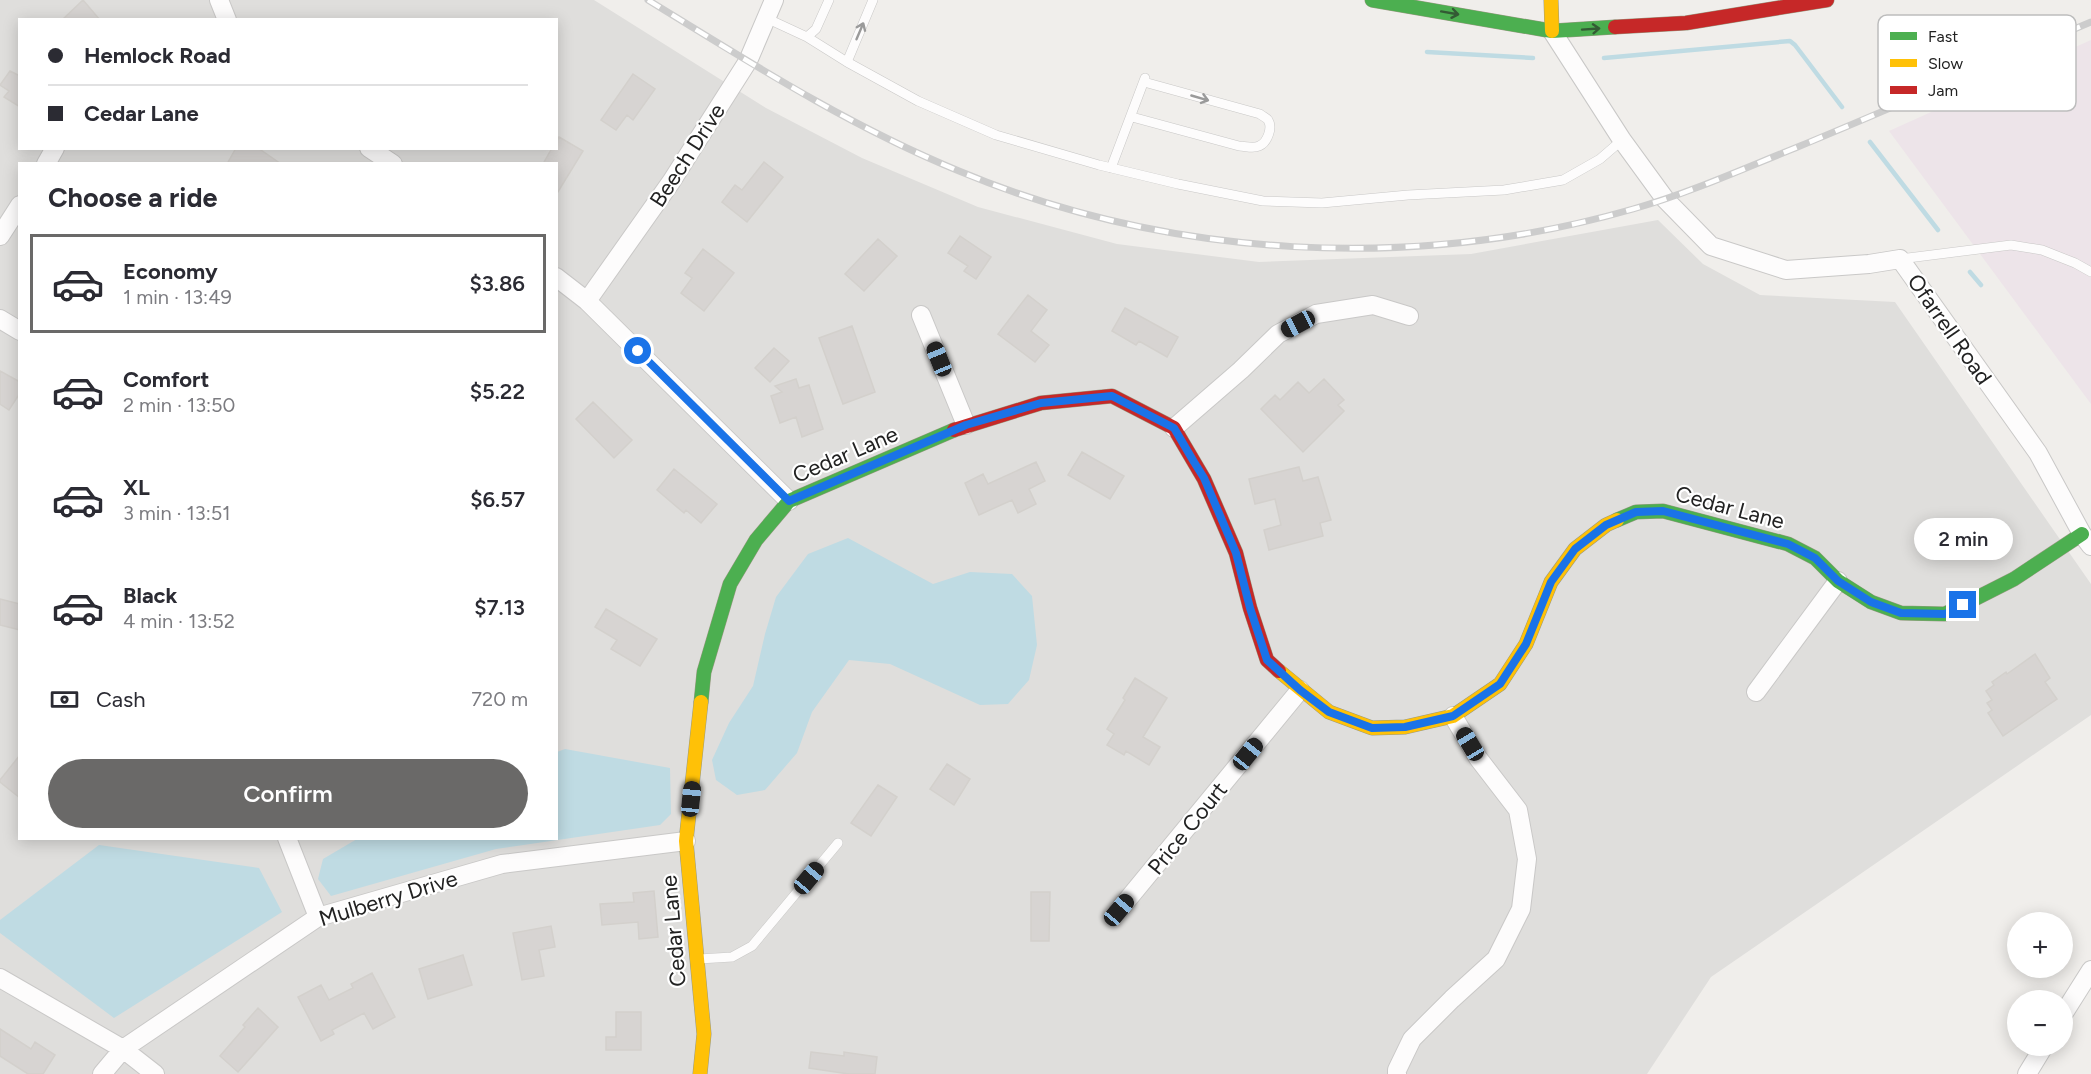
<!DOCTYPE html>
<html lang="en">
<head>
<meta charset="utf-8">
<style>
	:root { --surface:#fff; --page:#f7f7f7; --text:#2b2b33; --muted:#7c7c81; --line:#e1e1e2; --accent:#6a6968 }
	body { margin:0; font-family:Figtree,sans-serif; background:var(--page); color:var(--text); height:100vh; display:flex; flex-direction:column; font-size:22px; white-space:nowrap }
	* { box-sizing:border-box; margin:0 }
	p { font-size:20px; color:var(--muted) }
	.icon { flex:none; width:33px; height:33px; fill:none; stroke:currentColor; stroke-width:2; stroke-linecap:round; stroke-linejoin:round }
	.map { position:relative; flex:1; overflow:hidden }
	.drawer { position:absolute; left:18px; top:162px; width:540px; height:678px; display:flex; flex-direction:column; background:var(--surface); border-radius:0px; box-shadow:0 3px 15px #0003 }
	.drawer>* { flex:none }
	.top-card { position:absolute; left:18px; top:18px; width:540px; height:132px; border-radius:0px; box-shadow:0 3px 15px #0003; display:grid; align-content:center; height:132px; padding:0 30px; background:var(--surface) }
	.fabs { position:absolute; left:2007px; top:912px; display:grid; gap:12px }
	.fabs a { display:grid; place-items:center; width:66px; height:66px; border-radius:50%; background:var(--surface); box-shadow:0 3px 15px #0003; font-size:30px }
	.end { position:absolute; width:27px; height:27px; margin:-14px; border:8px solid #1a73e8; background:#fff; box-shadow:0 0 0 3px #fff }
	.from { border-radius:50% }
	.bubble { position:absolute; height:42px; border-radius:21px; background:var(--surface); box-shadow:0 3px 15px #0003; font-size:20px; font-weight:600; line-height:42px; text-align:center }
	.car { position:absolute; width:18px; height:36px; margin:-18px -9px; border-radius:8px; box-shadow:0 0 4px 2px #0007; background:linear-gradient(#222 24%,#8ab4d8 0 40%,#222 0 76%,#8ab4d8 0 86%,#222 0) }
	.top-card b { display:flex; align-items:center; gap:21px; height:57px; font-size:22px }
	.top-card b+b { border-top:2px solid var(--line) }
	.top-card i { width:15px; height:15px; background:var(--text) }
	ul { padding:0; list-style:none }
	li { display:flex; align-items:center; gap:18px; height:99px; margin:0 12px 9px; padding:0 18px; border:3px solid transparent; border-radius:0px }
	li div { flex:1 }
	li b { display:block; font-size:22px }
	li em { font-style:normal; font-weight:600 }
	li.current { border-color:var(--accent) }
	li>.icon { width:54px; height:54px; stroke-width:1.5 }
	h2 { padding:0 30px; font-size:27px; line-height:72px }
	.pay { display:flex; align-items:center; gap:15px; height:66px; padding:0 30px; font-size:22px }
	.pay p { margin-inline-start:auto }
	.cta { display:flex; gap:12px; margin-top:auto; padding:12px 30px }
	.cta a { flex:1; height:69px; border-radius:36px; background:var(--accent); color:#fff; font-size:24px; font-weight:600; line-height:69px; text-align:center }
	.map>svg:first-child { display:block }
	.residential { fill:#dfdedc; fill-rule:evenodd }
	.industrial { fill:#ede4e9 }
	.water { fill:#bfdbe3 }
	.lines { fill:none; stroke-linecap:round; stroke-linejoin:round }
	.stream { stroke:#bfdbe3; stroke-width:4.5 }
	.building { fill:#d7d4d2; stroke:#d3d0cc; stroke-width:1.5 }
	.lane-casing { stroke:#c9c8c7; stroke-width:10 }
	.street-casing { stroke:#c9c8c7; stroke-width:20 }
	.fast-casing { stroke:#999a82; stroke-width:15 }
	.slow-casing { stroke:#999a82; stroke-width:15 }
	.jam-casing { stroke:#999a82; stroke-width:15 }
	.lane { stroke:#fdfcfc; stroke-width:9 }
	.street { stroke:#fdfcfc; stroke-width:18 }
	.fast { stroke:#4caf50; stroke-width:14 }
	.slow { stroke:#ffc107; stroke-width:14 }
	.jam { stroke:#c62828; stroke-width:14 }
	.rail-casing { stroke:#ccc; stroke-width:7 }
	.rail { stroke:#fff; stroke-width:4.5; stroke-dasharray:14; stroke-linecap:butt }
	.oneway { stroke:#335a34 }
	.oneway2 { stroke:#9a9a9a }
	.route { stroke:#1a73e8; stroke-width:8 }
	.labels { text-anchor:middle; stroke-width:4.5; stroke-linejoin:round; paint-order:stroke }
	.street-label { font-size:22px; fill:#222; stroke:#fff }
	.key { fill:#fff; stroke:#bdbdbd; stroke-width:1.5 }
	.key-label { font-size:16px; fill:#222 }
</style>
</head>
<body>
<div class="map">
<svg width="2091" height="1074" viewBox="0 0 2091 1074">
	<rect width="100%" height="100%" fill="#f0eeeb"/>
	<path class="residential" d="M0,0H594L766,108L862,158L978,207L1117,244L1259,262L1471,254L1658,220L1703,264L1760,295L1895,302L2091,584V715L1711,977L1647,1074H0ZM20,20H556V148H20ZM20,164H556V838H20Z"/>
	<path class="industrial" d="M2091,40V404L1889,131Z"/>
	<path class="water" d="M848,538L933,584L970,572L1012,574L1032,596L1037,645L1029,680L1008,704L980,705L890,664L849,660L812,712L797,753L765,790L737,795L716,780L712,760L729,723L753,686L765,634L776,597L808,554Z
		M565,749L670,768L671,814L660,825L496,849L331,896L318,879L323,859L357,839L556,838L557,752Z
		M99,845L259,868L282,912L114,1018L0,933V920Z"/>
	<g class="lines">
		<path class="stream" d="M1427,52L1533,58
			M1604,58L1790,41L1795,45L1842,107
			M1870,142L1938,230
			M1970,272L1981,285"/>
	</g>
	<path class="building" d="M83,0L100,20H62Z
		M10,71L20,76V107L4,97L9,91L0,85Z
		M633,74L655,89L633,120L627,115L616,130L601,120Z
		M559,137L583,151L556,195V164H543L552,148H556V142Z
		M236,148H258L281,164H227Z
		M764,162L783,177L747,222L722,202L735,185L742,190Z
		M960,236L991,257L976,279L964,271L968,266L948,253Z
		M878,239L897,256L864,291L845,274Z
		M703,249L734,273L704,311L681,293L692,278L685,273Z
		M1028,295L1047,310L1031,331L1049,345L1035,362L998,334Z
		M1125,308L1178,337L1167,357L1139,341L1136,345L1112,331Z
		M852,326L875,392L843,404L819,338Z
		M774,348L789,361L770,382L755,368Z
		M0,371L20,382V393L9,410L0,404Z
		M796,379L799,388L809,385L823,429L802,437L796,417L780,423L771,396L782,392L775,386Z
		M1324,379L1344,400L1338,405L1344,411L1303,452L1261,409L1275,395L1280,400L1298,382L1309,393Z
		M593,402L632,440L614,458L576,419Z
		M1082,452L1124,476L1110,499L1068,475Z
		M1036,462L1045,481L1029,489L1036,504L1018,513L1012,500L979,515L965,483L983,474L988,484Z
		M1299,467L1303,481L1318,477L1331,520L1320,523L1323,536L1269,550L1264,530L1281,525L1275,499L1255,504L1249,479Z
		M674,469L717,504L701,523L686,510L684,513L657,490Z
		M0,599L20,604V630L0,625Z
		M606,609L657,639L640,666L611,649L617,640L595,627Z
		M2035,654L2050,678L2045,682L2057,699L2003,736L1988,713L1992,710L1987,703L1992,700L1986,691L1994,685L1992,682L2006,672L2007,674Z
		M1135,678L1167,698L1143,737L1160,747L1149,765L1126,751L1124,755L1107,745L1114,734L1107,729L1125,700L1123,698Z
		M20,755V798L0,782V780Z
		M947,764L970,779L954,805L930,789Z
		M878,785L897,797L871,836L851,823Z
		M654,891L658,937L639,939L638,922L602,925L600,904L634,902L633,893Z
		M1031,892H1050L1049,941H1031Z
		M551,926L555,947L539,950L544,976L522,980L513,933Z
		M463,955L472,985L428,999L419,969Z
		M372,973L395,1017L373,1029L364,1013L332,1030L334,1034L321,1041L298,997L321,985L329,1000L353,988L351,984Z
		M258,1008L278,1027L238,1072L220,1056L245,1027L243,1025Z
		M616,1012H641V1050H606V1037H616Z
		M0,1029L31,1049L35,1042L55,1055L43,1074H28L0,1056Z
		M811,1052L844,1056V1052L877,1057L875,1074H849L809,1068Z"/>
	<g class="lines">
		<g class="lane-casing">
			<path id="lane" d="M766,18L807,37L847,62L918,101L996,135L1099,165L1178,184L1263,201L1322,203L1408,195L1504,190L1563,180L1600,159L1622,140
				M807,37L816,29L829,0
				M847,62L873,0
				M1132,117L1239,146C1246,146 1253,149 1259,146C1267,143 1273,128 1268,120C1267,118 1262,116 1260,114L1144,82
				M1111,168L1145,78
				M1900,259L2011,245L2042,250L2075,263L2091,272
				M699,959L732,957L752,946L838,843"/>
		</g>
		<g class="street-casing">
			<path id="street" d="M219,0L227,20
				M1552,31L1622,140L1665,199L1711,246L1786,270L1869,264L1900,259L2038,453L2082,534L2091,546
				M369,148L393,164
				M46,164L55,148
				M0,236L20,205
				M556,277L587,301L789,501
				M587,301L671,182L748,61L774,0
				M921,315L966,425
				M0,319L20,331
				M1174,428L1241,370L1278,334L1316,314L1373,305L1409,316
				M1756,692L1838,581
				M287,838L318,917
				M1119,910L1300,690
				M0,978L123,1049L155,1074
				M2062,1016L2091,970
				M102,1074L123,1049L318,917L502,864L686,841
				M1397,1074V1070L1412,1039L1452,999L1496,959L1521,909L1527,859L1518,810L1478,758L1453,716
				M2027,1074L2044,1046"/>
		</g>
		<g class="fast-casing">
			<path id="fast" d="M1372,0L1552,31L1615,27
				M1617,520L1636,512L1663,511L1788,544L1815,558L1838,581L1871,602L1901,613L1945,614L2014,579L2082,534
				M701,702L704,672L730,584L756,540L789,501L954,430"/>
		</g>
		<g class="slow-casing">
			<path id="slow" d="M1551,0L1552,31
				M1279,671L1329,712L1372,728L1405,727L1453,716L1500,684L1526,644L1551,582L1575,549L1606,525L1617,520
				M700,1074L704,1034L686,841L701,702"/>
		</g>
		<g class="jam-casing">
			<path id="jam" d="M1615,27L1686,23L1827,0
				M954,430L1041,403L1112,396L1174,428L1204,479L1236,553L1250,608L1267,660L1279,671"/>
		</g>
		<use href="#lane" class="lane"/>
		<use href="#street" class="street"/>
		<use href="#fast" class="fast"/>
		<use href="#slow" class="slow"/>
		<use href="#jam" class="jam"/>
		<g class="rail-casing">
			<path id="rail" d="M648,0C749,62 849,126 959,171C1169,259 1415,272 1633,209C1690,193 1745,168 1800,146C1897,106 1994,63 2091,22"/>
		</g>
		<use href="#rail" class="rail"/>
	</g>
	<defs><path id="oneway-shaft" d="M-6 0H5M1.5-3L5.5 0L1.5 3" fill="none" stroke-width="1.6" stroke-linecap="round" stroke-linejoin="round" transform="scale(1.5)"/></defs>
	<g class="oneway">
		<use href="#oneway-shaft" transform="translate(1450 13) rotate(10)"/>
		<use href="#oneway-shaft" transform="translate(1591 29) rotate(-4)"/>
	</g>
	<g class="oneway2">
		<use href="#oneway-shaft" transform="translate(860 31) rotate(-67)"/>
		<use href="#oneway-shaft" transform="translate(1200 98) rotate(16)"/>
	</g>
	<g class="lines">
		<path class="route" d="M638,351L789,501L966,425L1041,403L1112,396L1174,428L1194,462L1204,478L1236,553L1250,608L1267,660L1300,690L1329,712L1372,728L1405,727L1453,716L1500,684L1526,644L1551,582L1575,549L1606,525L1636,512L1663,511L1788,544L1815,558L1838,581L1871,602L1901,613L1945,614L1963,605"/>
	</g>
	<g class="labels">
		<g class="street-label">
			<text transform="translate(687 155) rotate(-57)" y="8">Beech Drive</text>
			<text transform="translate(1950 329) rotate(55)" y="8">Ofarrell Road</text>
			<text transform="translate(845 454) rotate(-23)" y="8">Cedar Lane</text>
			<text transform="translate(1730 507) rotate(15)" y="8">Cedar Lane</text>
			<text transform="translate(1187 828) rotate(-51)" y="8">Price Court</text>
			<text transform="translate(388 898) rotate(-17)" y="8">Mulberry Drive</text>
			<text transform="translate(673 931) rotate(-95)" y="8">Cedar Lane</text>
		</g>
	</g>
	<rect x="1878" y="15" width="198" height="96" rx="9" class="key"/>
	<rect x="1890" y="32" width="27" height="8" fill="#4caf50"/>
	<rect x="1890" y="59" width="27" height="8" fill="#ffc107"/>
	<rect x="1890" y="86" width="27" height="8" fill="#c62828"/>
	<g class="key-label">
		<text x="1928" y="42">Fast</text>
		<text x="1928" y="69">Slow</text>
		<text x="1928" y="96">Jam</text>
	</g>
</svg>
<div class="fabs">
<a>+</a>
<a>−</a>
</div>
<i class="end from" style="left:638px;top:351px"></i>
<i class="end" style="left:1963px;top:605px"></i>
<div class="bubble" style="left:1914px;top:518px;width:99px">2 min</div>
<i class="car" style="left:1298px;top:324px;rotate:242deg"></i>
<i class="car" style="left:939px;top:359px;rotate:338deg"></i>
<i class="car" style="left:1470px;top:744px;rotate:329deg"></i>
<i class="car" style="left:1248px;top:754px;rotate:39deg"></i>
<i class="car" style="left:691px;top:799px;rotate:6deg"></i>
<i class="car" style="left:809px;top:878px;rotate:40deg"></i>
<i class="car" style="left:1119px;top:910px;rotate:40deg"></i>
<div class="top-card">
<b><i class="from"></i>Hemlock Road</b>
<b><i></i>Cedar Lane</b>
</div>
<section class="drawer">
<h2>Choose a ride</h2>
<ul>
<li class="current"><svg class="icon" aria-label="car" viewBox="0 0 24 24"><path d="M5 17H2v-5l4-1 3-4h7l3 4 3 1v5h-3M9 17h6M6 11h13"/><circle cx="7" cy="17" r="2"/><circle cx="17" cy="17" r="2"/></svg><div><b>Economy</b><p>1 min · 13:49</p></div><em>$3.86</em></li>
<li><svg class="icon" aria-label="car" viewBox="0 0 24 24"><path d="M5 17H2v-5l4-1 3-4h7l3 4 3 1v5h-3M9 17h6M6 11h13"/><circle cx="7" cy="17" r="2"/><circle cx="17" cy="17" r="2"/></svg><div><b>Comfort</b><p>2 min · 13:50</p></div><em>$5.22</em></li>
<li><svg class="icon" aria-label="car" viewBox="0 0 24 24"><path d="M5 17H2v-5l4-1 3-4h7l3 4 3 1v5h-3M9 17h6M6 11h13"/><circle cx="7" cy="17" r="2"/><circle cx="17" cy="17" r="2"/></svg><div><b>XL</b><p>3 min · 13:51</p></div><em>$6.57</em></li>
<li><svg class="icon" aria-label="car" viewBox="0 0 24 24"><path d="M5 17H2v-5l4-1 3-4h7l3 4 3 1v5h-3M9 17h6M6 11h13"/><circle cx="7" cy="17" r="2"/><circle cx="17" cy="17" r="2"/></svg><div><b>Black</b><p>4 min · 13:52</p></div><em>$7.13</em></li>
</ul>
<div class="pay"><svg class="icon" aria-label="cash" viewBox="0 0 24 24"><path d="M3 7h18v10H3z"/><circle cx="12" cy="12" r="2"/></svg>Cash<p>720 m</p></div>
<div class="cta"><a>Confirm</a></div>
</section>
</div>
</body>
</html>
